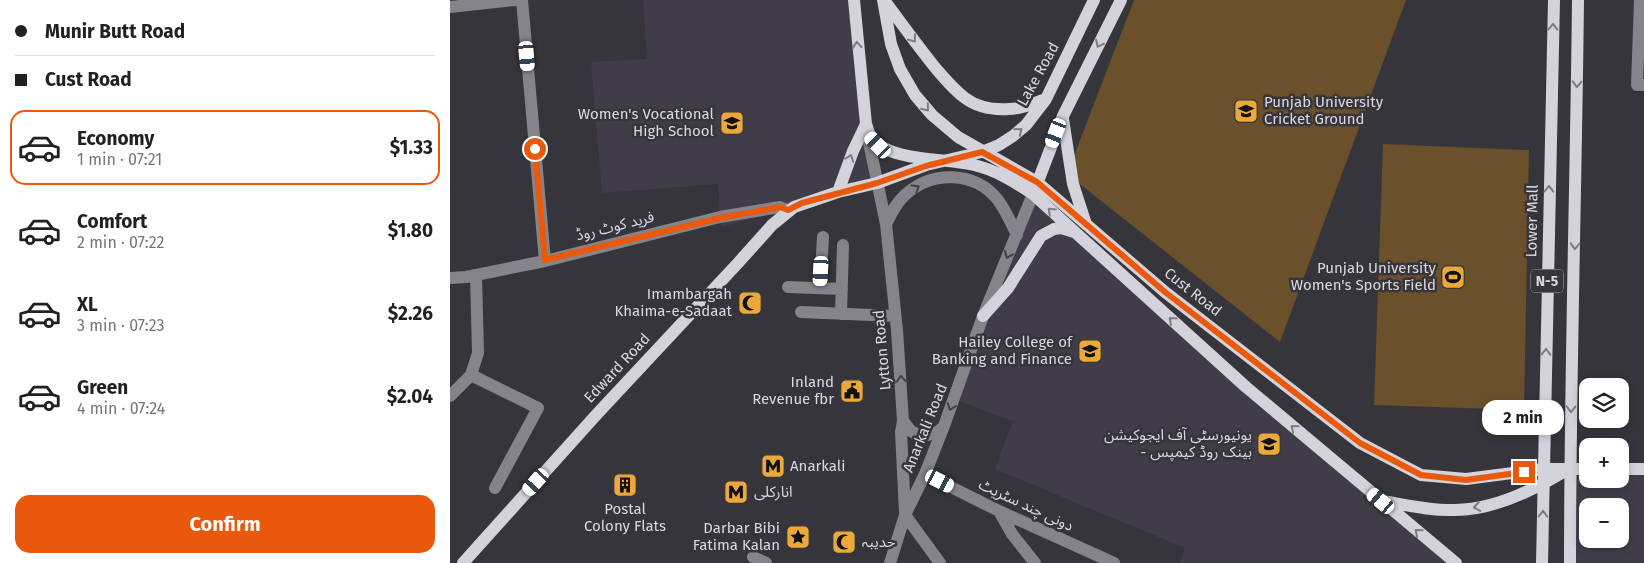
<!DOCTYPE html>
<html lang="en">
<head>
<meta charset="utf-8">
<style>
	:root { --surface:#fff; --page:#f2f2f2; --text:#202124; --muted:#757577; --line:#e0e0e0; --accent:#ea580c }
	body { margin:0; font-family:"Fira Sans","Noto Sans Arabic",sans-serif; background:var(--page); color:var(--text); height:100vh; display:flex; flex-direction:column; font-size:19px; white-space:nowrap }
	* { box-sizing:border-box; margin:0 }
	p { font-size:16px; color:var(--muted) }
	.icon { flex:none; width:28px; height:28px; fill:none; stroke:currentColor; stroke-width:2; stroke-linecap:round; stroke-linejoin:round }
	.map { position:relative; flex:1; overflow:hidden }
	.panel { display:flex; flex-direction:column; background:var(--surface); width:450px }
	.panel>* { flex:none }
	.hud { display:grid; align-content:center; height:110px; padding:0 15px; background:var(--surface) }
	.controls { position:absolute; left:1129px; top:378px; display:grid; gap:10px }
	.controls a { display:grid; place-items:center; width:50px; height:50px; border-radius:10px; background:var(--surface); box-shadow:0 2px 8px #0003; font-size:25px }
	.end { position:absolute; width:22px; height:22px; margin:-11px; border:6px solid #ea580c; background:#fff; box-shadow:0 0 0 2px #fff }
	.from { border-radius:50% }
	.bubble { position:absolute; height:35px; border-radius:15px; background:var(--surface); box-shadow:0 2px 8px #0003; font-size:16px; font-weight:700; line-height:35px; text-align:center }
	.car { position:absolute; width:15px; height:30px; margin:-15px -8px; border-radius:6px; box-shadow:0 0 4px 1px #0007; background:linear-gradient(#fff 24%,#345 0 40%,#fff 0 76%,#345 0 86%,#fff 0) }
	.hud b { display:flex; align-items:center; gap:18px; height:48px; font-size:19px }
	.hud b+b { border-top:1px solid var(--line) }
	.hud i { width:12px; height:12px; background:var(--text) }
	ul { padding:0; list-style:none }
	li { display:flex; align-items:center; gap:15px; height:75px; margin:0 10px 8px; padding:0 5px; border:2px solid transparent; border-radius:15px }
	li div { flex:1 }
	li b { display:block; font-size:19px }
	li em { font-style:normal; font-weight:700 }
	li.current { border-color:var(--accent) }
	li>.icon { width:45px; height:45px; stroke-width:1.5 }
	.button { display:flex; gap:10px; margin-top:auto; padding:10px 15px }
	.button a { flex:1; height:58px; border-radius:15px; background:var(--accent); color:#fff; font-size:20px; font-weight:700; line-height:58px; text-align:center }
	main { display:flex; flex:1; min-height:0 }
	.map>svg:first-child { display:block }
	.built { fill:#403d49; fill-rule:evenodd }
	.green { fill:#6a502b }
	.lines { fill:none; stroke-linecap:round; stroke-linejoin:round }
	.minor { stroke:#858488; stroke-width:12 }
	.major { stroke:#d4d2da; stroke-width:12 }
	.oneway { stroke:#7d7c83 }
	.oneway2 { stroke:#424147 }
	.route { stroke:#ea580c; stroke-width:6 }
	.labels { text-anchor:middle; stroke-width:5; stroke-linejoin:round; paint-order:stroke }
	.shield { fill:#36353b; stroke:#aaa8ad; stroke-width:1 }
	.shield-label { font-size:14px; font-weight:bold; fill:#dbd9de }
	.street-label { font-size:15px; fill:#dbd9de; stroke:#36353b }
	.poi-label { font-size:15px; fill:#dbd9de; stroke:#36353b; text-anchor:end }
</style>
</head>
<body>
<main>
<section class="panel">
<div class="hud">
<b><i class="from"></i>Munir Butt Road</b>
<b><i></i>Cust Road</b>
</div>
<ul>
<li class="current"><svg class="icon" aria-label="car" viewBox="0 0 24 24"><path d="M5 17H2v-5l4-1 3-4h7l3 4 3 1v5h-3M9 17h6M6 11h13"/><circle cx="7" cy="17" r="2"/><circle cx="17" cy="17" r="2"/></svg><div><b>Economy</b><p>1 min · 07:21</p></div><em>$1.33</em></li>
<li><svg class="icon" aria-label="car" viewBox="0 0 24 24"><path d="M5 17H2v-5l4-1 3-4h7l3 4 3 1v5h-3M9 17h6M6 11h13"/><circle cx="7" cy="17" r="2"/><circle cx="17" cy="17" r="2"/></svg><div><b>Comfort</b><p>2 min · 07:22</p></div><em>$1.80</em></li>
<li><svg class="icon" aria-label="car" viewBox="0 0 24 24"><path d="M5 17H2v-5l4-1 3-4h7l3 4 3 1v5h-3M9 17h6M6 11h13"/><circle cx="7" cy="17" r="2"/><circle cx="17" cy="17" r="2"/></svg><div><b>XL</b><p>3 min · 07:23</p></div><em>$2.26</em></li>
<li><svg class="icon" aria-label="car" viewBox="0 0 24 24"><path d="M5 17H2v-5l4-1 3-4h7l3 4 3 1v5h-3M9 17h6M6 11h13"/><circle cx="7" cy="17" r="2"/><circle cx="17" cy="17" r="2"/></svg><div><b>Green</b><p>4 min · 07:24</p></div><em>$2.04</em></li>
</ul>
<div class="button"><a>Confirm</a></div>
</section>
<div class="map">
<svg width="1194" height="563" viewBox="0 0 1194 563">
	<rect width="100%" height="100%" fill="#36353b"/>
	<path class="built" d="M193,0H404L425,188L271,227L268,184L152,193L141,62L197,59Z
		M583,194L1006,563H730L735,548L545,469L563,421L509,401Z
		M1120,468L1137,469L1138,479H1170V469H1194V563H1120ZM1138,506H1170V539H1138Z"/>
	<path class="green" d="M684,0H956L830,342L617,174Z
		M933,144L1079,150L1074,410L924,405Z"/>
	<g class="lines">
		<path class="minor" d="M72,0L95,261
			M1190,0L1187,85H1194
			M0,7L65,0
			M416,128L436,224L447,330L453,421L451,432L455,512
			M436,224C441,214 446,203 455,195C482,170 525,171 548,200C556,211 561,223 567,235
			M0,278L16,277L95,261L270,217L330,207L338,210
			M338,287L392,289
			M370,288L373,237
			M351,312L445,316
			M391,314L393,245
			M21,375L88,408L45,488
			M0,396L21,375L28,353L26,275
			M453,421C456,424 458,428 461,431C471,439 487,435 494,426
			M475,474L549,511L664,563
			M549,511L562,534L585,563
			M455,515L490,563
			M303,557L316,563
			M440,563L455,515L475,474L494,426L533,316L583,194"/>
		<path class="major" d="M404,0L416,124C418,129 419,135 422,138C439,162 497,158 524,165C546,170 565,182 583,194L796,387L1006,563
			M433,0L441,44L450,69L465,95L482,115L508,137L587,182L715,292L910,443L971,475L1016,479L1093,469H1138
			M434,0C452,24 469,48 488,71C496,80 504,90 515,98C527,107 544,110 559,109C572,109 584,103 596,99
			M613,119L623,184L636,224
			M585,189L613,116L671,0
			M388,192L403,151L416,124
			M533,316L558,288L591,236L604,229L611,228L624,232
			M1170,469H1194
			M932,501C956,505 981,511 1005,510C1044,510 1088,488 1120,468
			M13,563L147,414L288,263L322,225L344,207L388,192L427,183L476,165L532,152L549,145L563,136L576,125L596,99L644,0
			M1092,563L1104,0
			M1120,563C1120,375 1126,188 1128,0"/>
	</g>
	<defs><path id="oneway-chevron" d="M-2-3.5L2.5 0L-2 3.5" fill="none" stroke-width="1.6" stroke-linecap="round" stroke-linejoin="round" transform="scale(1.25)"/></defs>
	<g class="oneway">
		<use href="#oneway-chevron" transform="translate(1103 27) rotate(-89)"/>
		<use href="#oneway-chevron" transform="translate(463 39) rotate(53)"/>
		<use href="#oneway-chevron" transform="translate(649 44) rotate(116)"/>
		<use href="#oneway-chevron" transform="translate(407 45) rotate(-95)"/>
		<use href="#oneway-chevron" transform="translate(1127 84) rotate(91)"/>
		<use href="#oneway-chevron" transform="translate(476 108) rotate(51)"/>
		<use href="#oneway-chevron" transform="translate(569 131) rotate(-40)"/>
		<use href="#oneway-chevron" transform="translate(400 158) rotate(-69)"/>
		<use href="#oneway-chevron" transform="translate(1099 189) rotate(-89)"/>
		<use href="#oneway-chevron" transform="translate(601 211) rotate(-137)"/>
		<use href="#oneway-chevron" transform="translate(1125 246) rotate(91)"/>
		<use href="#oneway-chevron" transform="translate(722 320) rotate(-138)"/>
		<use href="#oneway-chevron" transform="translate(1096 352) rotate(-89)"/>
		<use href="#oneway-chevron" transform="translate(1121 409) rotate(91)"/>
		<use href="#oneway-chevron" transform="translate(844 428) rotate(-140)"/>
		<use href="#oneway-chevron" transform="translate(1027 507) rotate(170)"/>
		<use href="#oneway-chevron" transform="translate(1093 514) rotate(-89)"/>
		<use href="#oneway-chevron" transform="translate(968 532) rotate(-140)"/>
	</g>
	<g class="oneway2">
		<use href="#oneway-chevron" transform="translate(466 188) rotate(-32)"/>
		<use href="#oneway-chevron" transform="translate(558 255) rotate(112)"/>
		<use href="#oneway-chevron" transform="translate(451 379) rotate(-94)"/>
		<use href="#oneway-chevron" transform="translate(501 407) rotate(110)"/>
	</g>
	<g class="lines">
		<path class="route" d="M85,149L95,260L270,218L330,207L338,210L352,203L427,183L476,166L532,152L587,182L715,292L910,443L971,475L1016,480L1074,472"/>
	</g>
	<defs>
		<g id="university-square" transform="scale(1.25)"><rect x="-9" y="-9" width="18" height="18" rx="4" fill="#eca93a" stroke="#36353b"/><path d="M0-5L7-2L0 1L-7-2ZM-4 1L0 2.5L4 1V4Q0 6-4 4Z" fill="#111"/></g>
		<g id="school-square" transform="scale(1.25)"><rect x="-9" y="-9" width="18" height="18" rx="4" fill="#eca93a" stroke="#36353b"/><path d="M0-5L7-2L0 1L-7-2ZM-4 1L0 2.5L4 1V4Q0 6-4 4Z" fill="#111"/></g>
		<g id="stadium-square" transform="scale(1.25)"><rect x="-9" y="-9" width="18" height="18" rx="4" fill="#eca93a" stroke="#36353b"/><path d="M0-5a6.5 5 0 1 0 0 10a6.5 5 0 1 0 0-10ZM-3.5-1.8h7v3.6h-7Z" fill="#111"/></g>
		<g id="mosque-square" transform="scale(1.25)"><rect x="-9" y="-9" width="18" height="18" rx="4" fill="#eca93a" stroke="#36353b"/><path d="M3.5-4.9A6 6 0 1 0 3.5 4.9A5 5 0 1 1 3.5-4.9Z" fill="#111"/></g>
		<g id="civic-square" transform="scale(1.25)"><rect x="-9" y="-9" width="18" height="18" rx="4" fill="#eca93a" stroke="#36353b"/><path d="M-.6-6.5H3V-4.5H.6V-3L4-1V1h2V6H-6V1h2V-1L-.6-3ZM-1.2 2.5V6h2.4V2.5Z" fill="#111"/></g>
		<g id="metro-square" transform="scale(1.25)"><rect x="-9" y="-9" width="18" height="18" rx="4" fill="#eca93a" stroke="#36353b"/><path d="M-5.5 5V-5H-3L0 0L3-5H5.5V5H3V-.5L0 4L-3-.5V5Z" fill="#111"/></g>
		<g id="building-square" transform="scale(1.25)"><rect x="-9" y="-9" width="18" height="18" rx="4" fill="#eca93a" stroke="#36353b"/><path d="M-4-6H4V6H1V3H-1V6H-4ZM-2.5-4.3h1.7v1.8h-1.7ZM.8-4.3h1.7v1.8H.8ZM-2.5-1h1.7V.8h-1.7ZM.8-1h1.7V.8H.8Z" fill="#111"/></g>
		<g id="sight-square" transform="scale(1.25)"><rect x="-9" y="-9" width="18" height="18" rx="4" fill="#eca93a" stroke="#36353b"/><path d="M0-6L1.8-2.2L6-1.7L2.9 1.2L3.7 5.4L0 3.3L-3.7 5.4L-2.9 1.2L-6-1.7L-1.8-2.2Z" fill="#111"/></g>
	</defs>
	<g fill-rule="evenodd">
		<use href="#university-square" x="796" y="111"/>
		<use href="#school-square" x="282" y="123"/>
		<use href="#stadium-square" x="1003" y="277"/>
		<use href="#mosque-square" x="300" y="303"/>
		<use href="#university-square" x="640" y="351"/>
		<use href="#civic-square" x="402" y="391"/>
		<use href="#university-square" x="819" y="444"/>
		<use href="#metro-square" x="323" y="466"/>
		<use href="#building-square" x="175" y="485"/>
		<use href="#metro-square" x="286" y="492"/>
		<use href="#sight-square" x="348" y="537"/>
		<use href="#mosque-square" x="394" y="542"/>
	</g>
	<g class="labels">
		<rect class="shield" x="1081" y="269.5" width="32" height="23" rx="4"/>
		<g class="shield-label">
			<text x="1097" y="286">N-5</text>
		</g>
		<g class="street-label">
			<text transform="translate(588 74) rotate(-61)" y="5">Lake Road</text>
			<text transform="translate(1082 221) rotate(-89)" y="5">Lower Mall</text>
			<text transform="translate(165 226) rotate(-14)" y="5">فرید کوٹ روڈ</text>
			<text transform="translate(743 292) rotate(38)" y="5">Cust Road</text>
			<text transform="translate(432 350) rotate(-95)" y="5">Lytton Road</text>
			<text transform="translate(167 368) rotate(-47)" y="5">Edward Road</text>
			<text transform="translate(475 428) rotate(-68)" y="5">Anarkali Road</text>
			<text transform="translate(576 505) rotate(25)" y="5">دونی چند سٹریٹ</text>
		</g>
		<g class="poi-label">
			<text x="814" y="107" text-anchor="start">Punjab University<tspan x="814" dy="17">Cricket Ground</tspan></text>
			<text x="264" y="119">Women's Vocational<tspan x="264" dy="17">High School</tspan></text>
			<text x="986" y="273">Punjab University<tspan x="986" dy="17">Women's Sports Field</tspan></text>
			<text x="282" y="299">Imambargah<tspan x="282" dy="17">Khaima-e-Sadaat</tspan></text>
			<text x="622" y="347">Hailey College of<tspan x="622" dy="17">Banking and Finance</tspan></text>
			<text x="384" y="387">Inland<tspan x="384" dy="17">Revenue fbr</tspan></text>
			<text x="802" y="440">یونیورسٹی آف ایجوکیشن<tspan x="802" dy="17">- بینک روڈ کیمپس</tspan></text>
			<text x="340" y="471" text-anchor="start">Anarkali</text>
			<text x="304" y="497" text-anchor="start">انارکلی</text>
			<text x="175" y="514" text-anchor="middle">Postal<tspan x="175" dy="17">Colony Flats</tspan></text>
			<text x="330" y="533">Darbar Bibi<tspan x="330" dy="17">Fatima Kalan</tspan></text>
			<text x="412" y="547" text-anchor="start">حدیبہ</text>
		</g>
	</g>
</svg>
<div class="controls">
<a><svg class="icon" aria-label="layers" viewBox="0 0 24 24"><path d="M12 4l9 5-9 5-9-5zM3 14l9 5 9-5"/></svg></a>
<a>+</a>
<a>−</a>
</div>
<i class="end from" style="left:85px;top:149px"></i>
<i class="end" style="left:1074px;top:472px"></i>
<div class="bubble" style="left:1032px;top:400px;width:82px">2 min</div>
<i class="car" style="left:77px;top:56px;rotate:175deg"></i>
<i class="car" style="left:606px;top:133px;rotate:201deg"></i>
<i class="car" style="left:428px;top:145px;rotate:316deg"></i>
<i class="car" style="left:371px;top:271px;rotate:183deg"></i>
<i class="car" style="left:490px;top:481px;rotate:117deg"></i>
<i class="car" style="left:86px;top:482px;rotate:222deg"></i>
<i class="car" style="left:931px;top:501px;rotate:310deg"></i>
</div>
</main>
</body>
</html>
